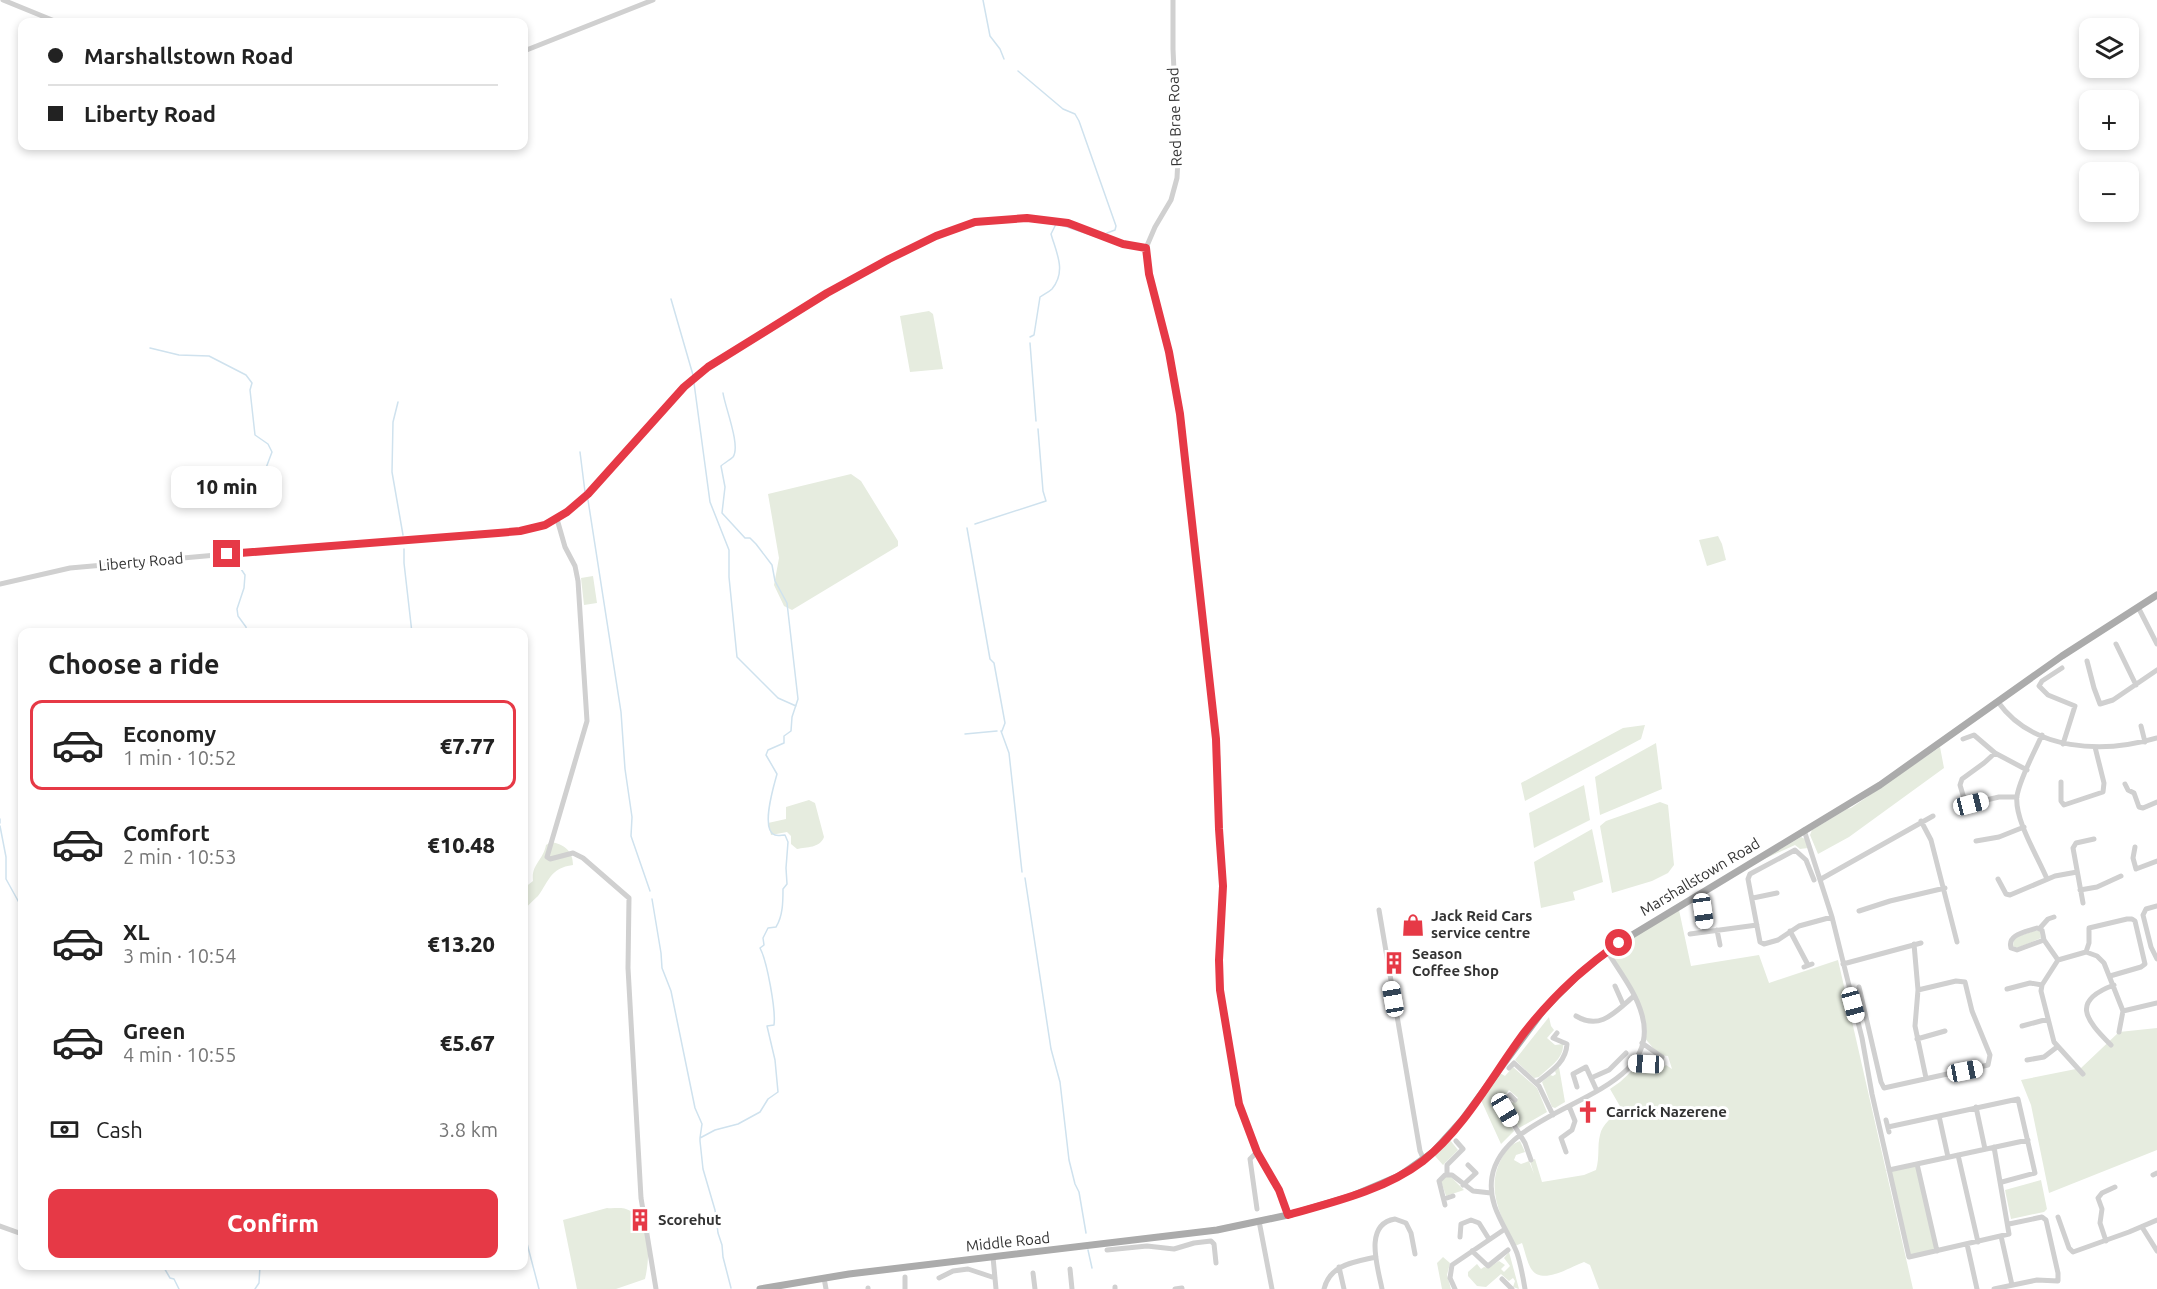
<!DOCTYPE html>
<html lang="en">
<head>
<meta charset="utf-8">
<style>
	:root { --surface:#fff; --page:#f6f6f6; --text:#222; --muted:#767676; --line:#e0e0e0; --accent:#e63946 }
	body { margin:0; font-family:Ubuntu,sans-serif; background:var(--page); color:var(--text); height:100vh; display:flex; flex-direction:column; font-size:22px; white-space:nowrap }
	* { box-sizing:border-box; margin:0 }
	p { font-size:20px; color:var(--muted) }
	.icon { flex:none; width:33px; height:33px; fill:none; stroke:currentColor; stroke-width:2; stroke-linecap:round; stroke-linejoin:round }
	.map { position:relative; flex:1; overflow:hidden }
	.sheet { position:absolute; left:18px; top:628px; width:510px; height:642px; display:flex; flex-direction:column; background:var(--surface); border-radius:12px; box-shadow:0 3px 9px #0003 }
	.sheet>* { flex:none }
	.guide { position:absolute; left:18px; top:18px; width:510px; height:132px; border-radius:12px; box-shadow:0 3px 9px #0003; display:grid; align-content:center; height:132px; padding:0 30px; background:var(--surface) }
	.fabs { position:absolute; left:2079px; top:18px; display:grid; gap:12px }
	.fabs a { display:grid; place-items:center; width:60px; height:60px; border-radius:12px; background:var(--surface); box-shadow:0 3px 9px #0003; font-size:30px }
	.end { position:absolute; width:27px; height:27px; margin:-14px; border:8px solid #e63946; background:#fff; box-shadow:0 0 0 3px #fff }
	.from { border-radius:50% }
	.bubble { position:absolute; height:42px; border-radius:12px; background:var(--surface); box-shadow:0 3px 9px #0003; font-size:20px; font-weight:800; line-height:42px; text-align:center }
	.car { position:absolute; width:18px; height:36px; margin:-18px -9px; border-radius:8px; box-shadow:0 0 4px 2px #0007; background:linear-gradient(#fff 24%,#345 0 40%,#fff 0 76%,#345 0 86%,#fff 0) }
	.guide b { display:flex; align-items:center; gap:21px; height:57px; font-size:22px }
	.guide b+b { border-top:2px solid var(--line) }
	.guide i { width:15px; height:15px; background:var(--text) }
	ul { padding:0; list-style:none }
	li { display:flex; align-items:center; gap:18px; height:90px; margin:0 12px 9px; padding:0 18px; border:3px solid transparent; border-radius:12px }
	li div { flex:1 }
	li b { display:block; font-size:22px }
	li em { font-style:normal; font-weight:800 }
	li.on { border-color:var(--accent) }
	li>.icon { width:54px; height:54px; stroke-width:1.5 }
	h2 { padding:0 30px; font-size:27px; line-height:72px }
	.pay { display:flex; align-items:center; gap:15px; height:66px; padding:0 30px; font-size:22px }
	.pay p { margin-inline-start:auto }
	.button { display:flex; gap:12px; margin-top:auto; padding:12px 30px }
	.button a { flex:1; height:69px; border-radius:12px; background:var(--accent); color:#fff; font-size:24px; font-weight:800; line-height:69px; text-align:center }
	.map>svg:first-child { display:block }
	.green { fill:#e6ecdf }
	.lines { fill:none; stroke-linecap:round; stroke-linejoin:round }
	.stream { stroke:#cfe2ee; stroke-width:1.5 }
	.minor { stroke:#d0d0d0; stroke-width:5 }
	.major { stroke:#ababab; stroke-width:7 }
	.route { stroke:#e63946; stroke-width:8 }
	.labels { text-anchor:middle; stroke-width:6; stroke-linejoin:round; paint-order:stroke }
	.street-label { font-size:15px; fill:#333; stroke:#fff }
	.poi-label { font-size:15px; font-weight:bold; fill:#333; stroke:#fff; text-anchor:start }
</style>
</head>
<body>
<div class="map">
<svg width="2157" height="1289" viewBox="0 0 2157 1289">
	<rect width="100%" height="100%" fill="#fff"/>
	<path class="green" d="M929,311L933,314L943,369L910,372L900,316Z
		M851,474L861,481L898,541V546L792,610L784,606L774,585L779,558L768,494Z
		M1718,536L1722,544L1726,560L1707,566L1699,540Z
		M593,576L597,603L584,605L581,578Z
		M1645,725L1641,739L1525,801L1521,783L1623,728Z
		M1656,743L1662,789L1600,815L1595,777Z
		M1940,747L1944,768L1849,837L1818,854L1810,835L1812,830L1847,809L1851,808Z
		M1584,785L1590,820L1534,848L1529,813Z
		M809,800L815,803L824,837C820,848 807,847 797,849L791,844V836L787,832L771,835L768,823L786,819V807Z
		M1660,802L1668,805L1674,865L1668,873L1652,881L1612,893L1600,826L1606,821Z
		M1592,829L1603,882L1573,892L1575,900L1541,908L1534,862Z
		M1801,837L1805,839L1808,848L1800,849L1795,845L1762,860L1679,910L1691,966L1759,955L1769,983L1838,960L1913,1289H1599L1590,1265L1584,1262C1570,1267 1543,1285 1532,1270C1527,1263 1525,1251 1522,1243L1515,1246C1501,1216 1484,1188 1503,1156C1507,1149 1513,1143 1520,1141L1525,1152L1516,1155L1514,1160L1521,1164L1529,1161L1534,1174L1530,1161L1535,1159L1542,1182L1584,1175L1596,1170C1600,1157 1597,1146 1600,1135C1602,1124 1613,1117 1621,1108L1610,1089L1620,1082L1635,1068L1661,1069L1666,1065L1672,1069L1668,1056L1659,1055L1643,1036L1642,1016L1624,978L1607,951Z
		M551,842C564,844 573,851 573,865C550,868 549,881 538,896C533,901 528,905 524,910V888L533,881C531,864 543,861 546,845Z
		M2034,931H2040L2041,938L2017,948L2013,946L2014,938Z
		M1549,1017L1551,1026L1554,1030L1547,1038L1555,1045L1563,1044C1564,1059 1549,1067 1539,1077L1534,1078L1515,1060Z
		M2157,1028V1150L2049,1193L2031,1105L2021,1080L2081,1068L2119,1032Z
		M1513,1067L1537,1088L1547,1112L1519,1128L1506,1106L1507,1102L1512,1103L1518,1098L1509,1090L1499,1104L1514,1131L1501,1144L1481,1100L1500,1073L1505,1076Z
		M1559,1067L1565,1102L1555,1108L1552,1107L1542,1082L1550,1075L1553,1076L1556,1074L1555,1071Z
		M1450,1140L1458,1150L1443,1165L1435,1156Z
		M1917,1164L1937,1251L1909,1257L1889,1170Z
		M1446,1176L1451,1177L1464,1190L1446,1196L1441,1181Z
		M2041,1180L2047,1209L2044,1212L2011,1219L2005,1190Z
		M607,1208C612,1209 621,1207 626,1209C652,1219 650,1258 645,1279L616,1289H577L563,1220Z
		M1509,1252L1519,1289L1513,1287L1515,1281L1513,1278L1509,1281L1501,1274L1486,1287L1477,1286L1468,1276V1272L1477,1264L1481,1269L1484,1267L1488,1268L1499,1261L1505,1265L1501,1269L1504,1272L1510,1266L1504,1258Z
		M1443,1257L1450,1263L1447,1275L1451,1289H1442L1437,1263Z"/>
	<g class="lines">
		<path class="stream" d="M983,0L990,36L1000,49L1004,59
			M1018,71L1063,109L1075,114L1079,121L1116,226L1115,230L1107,233
			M1061,225L1097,237
			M671,299L693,375
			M1030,337L1034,335L1040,297C1044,294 1049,292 1052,289C1067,271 1056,252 1051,234L1056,224
			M1030,343L1036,421
			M150,348L179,355L209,356L246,375L252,383L250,390L255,435L268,444L272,452L255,497L246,498L242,501
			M694,383L710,502L729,550V577L737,657L778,698L796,706
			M723,393C725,407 741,446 733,457C730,460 724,463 721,466L725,487L722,513L745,538H750L756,544L772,565L775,581L787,603L798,699L792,717L791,731L784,736V743L768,750L766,755L777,774C774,785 760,830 775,835C778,836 782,835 785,835L788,842L786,868L787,884L783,889C783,901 783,916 776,927L768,928L763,938L764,945L760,948C767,961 776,1010 774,1025L767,1026L775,1060L778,1092L768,1099L760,1112L738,1124L715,1130L700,1138V1141L703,1169L715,1210L718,1233L722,1245L723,1257L731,1288
			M398,402L393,422L392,472L403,535
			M580,452L585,492
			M588,500L621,712L625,769L632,817L631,836L650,891
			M975,524L1046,501L1043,491L1038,429
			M967,528L990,659L994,663L1005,723L1002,731
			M404,549V563L412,633
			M236,556L239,566L245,575L244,588L237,609L238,616L246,627L247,633
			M1001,731L1009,753L1022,872
			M965,734L997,731
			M0,819V823
			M0,826L6,857V879L22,908
			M1025,878L1051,1049L1060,1082L1069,1160L1075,1184L1079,1192L1086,1233
			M652,899L661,953L662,968L671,991L695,1108L702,1124L700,1138
			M524,1232L539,1289
			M1088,1250L1092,1268
			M163,1266L170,1278L174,1279L179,1289
			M255,1289L259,1283L260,1266"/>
		<path class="minor" d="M3,0L57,22
			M1173,0V49L1178,158L1177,178L1171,200L1155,227L1146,248L1149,274L1169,352L1181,414L1218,759L1219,829L1223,886L1219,960L1220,990L1239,1104L1257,1152L1279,1190L1288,1215
			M524,51L653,0
			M557,519L565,547L575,566L578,581L587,721L547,857L550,859L573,853L583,858L629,898L628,968L641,1198L656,1289
			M0,584L70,568L319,546L498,533L535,528L557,519L588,494L685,387L708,367L827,293L889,259L936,236L975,222L1027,218L1068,223L1123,244L1146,248
			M2138,607L2157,644
			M2116,644L2136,685
			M2087,661L2094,688L2100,704L2113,700L2157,670
			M2062,668L2042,681L2039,686L2048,695L2075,706L2063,744
			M1998,702C2033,751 2103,754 2157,738
			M2141,726L2145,742
			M2042,735C2034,753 2020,778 2017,796C2014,819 2038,857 2047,879
			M1963,739L1974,735L1995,753L2027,770
			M1995,753L1984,763L1962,779L1960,785L1965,802L1969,804L1999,797H2017
			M2061,782V801L2064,805L2103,792L2104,783L2095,747
			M2125,784L2128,790L2134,793L2139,807L2143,808L2157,802
			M1921,821L1931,840L1957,942
			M1804,830L1832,917L1862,1038L1872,1094L1909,1257L2009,1234L1994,1147
			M1976,841L1999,837L2024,827
			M2135,847L2133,858L2136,869L2157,861
			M1821,879L1933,816
			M1998,879L2006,894L2010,895L2055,876L2077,872
			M1814,880L1806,860L1795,850L1750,874L1748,879L1760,942L1764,944L1778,940L1799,926L1832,917
			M2080,890L2097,887L2121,876
			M1753,898L1777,893
			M2083,903L2073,848L2076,843L2094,839
			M2157,906L2146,909L2143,915L2151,947L2157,959
			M1379,910L1420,1151L1424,1160
			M1859,911L1890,901L1945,888
			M2040,928L2048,919L2054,917
			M1717,930L1720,945
			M1790,931L1808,965
			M1705,932L1702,907L1706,903
			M1690,934L1757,925
			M2044,940L2042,930L2037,928C2026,932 2007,934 2011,948L2017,950L2044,940L2058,960
			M1914,944L1918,990L1915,1026L1926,1078
			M2086,952L2089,943V928L2127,919H2132L2135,921L2145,964L2141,967L2110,976
			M1843,964L1921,943
			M1804,967L1812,964
			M1615,986L1623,1004
			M1859,987L1881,1082L1884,1088L1988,1065L1990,1055L1972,1011L1965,982L1956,981L1918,990
			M2007,989L2030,983L2042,985
			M2123,1011L2157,1003
			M1576,1016C1601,1031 1616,1011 1634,996
			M2022,1026L2048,1019
			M1917,1039L1945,1031
			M2111,1045C2085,1019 2071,1001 2114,985
			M2027,1060L2044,1057L2057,1047
			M1631,1064H1656L1662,1057L1642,1043
			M1509,1068L1514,1063L1539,1086L1553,1115
			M2083,1074L2054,1042L2041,991L2042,985L2058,960L2086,952L2097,956L2104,963L2123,1011L2119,1032
			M1591,1078L1609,1070L1626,1053
			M1536,1083C1550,1072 1566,1063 1567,1044L1553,1038L1557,1033
			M1577,1087L1573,1074L1586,1067L1597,1091
			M1515,1100L1510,1095L1504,1102L1503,1107L1525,1143L1531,1160
			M1976,1107L1985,1149
			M1939,1116L1948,1157
			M1886,1120L1889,1132
			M1888,1127L2018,1099L2035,1173L2002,1182
			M1257,1152L1250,1159L1257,1209
			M1566,1152L1561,1138L1572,1130L1575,1121L1569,1106
			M1958,1155L1978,1242
			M1917,1164L1937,1251
			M1889,1170L2028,1140
			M1447,1174V1165L1463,1149L1456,1141
			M2153,1175L2157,1173
			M1463,1185L1476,1173L1468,1165
			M1444,1199L1453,1196
			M1445,1205L1439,1181L1445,1175H1452L1473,1191L1491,1193
			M2058,1217L2069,1248L2073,1252L2129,1232L2157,1220
			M1259,1221L1272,1289
			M0,1226L22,1234
			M2142,1227L2157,1251
			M2001,1236L2012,1285
			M1460,1237L1461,1224L1471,1220L1479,1223L1489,1239
			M2106,1241L2100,1223L2102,1209L2098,1198L2102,1193L2115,1187
			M1967,1244L1977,1289
			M1107,1250L1147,1246L1174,1249L1194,1243L1211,1241L1214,1244L1216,1263
			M1472,1251L1488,1266L1508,1250
			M993,1257L996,1289
			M1339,1267L1344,1289
			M1070,1269L1072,1289
			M1033,1273L1035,1289
			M905,1277V1289
			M824,1278L826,1289
			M939,1278L953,1271L968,1269L995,1278
			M1502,1279L1512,1289
			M1115,1287V1289
			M868,1288V1289
			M1175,1289L1182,1288
			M1324,1289C1330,1264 1355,1262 1376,1257
			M1382,1289C1378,1268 1363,1224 1395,1219L1406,1223L1411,1233L1415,1254
			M1455,1289L1450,1278L1452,1265L1505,1229
			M1525,1289C1523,1277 1521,1265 1517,1253C1507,1228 1487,1206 1492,1177C1504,1102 1666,1101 1642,1015C1636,992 1619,971 1607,951
			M1994,1289L2037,1280L2058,1281V1273L2046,1220L2042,1217L2009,1224"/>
		<path class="major" d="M760,1289L849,1274L1217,1230L1288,1215L1352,1196L1399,1176L1433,1152L1462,1120L1545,1008L1581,972L1619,943L1880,785L2062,656L2157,595"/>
	</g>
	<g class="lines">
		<path class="route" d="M227,554L498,533L520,531L545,525L567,512L588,494L684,387L708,367L827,293L889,259L936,236L975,222L1027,218L1068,223L1123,244L1146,248L1149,274L1169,352L1180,414L1216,739L1219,829L1223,886L1219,960L1220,990L1239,1104L1257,1152L1279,1190L1288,1215C1334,1202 1385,1190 1423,1161C1465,1128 1492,1076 1524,1033C1551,998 1583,968 1619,943"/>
	</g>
	<defs>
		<g id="shop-bare" transform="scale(1.8)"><path d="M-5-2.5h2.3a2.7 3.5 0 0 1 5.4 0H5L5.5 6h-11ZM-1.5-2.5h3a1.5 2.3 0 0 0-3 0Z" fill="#e63946" stroke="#fff" stroke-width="2.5" paint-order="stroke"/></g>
		<g id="building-bare" transform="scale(1.8)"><path d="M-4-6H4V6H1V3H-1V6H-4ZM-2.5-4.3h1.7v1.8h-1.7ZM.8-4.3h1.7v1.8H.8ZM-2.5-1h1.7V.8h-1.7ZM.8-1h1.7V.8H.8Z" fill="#e63946" stroke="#fff" stroke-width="2.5" paint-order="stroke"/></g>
		<g id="church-bare" transform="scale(1.8)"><path d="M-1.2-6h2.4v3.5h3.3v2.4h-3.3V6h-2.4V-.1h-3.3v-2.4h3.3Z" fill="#e63946" stroke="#fff" stroke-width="2.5" paint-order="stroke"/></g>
	</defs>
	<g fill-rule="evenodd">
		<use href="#shop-bare" x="1413" y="925"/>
		<use href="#building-bare" x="1394" y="963"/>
		<use href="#church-bare" x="1588" y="1112"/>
		<use href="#building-bare" x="640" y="1220"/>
	</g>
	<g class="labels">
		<g class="street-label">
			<text transform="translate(1175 117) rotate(-92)" y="5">Red Brae Road</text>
			<text transform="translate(141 562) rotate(-5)" y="5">Liberty Road</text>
			<text transform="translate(1700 877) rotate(-31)" y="5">Marshallstown Road</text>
			<text transform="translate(1008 1242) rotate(-6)" y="5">Middle Road</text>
		</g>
		<g class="poi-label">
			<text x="1431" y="921">Jack Reid Cars<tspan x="1431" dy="17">service centre</tspan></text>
			<text x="1412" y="959">Season<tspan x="1412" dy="17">Coffee Shop</tspan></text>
			<text x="1606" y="1117">Carrick Nazerene</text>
			<text x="658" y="1225">Scorehut</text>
		</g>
	</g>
</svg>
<div class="fabs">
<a><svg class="icon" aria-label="layers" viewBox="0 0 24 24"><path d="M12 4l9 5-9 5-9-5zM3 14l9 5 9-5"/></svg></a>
<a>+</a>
<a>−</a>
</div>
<i class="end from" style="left:1619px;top:943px"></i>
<i class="end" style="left:227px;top:554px"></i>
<div class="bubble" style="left:171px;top:466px;width:111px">10 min</div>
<i class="car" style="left:1971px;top:804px;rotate:76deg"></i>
<i class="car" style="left:1703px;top:911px;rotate:172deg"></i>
<i class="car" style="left:1393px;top:999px;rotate:350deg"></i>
<i class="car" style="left:1853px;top:1005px;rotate:165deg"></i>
<i class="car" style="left:1646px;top:1064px;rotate:273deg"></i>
<i class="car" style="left:1965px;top:1071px;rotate:79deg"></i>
<i class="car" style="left:1505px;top:1110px;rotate:149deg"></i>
<div class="guide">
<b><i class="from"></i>Marshallstown Road</b>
<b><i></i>Liberty Road</b>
</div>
<section class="sheet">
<h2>Choose a ride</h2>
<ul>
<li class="on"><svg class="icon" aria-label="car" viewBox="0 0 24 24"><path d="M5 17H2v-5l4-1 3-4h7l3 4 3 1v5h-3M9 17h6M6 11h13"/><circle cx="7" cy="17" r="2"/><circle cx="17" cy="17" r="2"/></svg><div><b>Economy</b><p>1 min · 10:52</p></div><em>€7.77</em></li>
<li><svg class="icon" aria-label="car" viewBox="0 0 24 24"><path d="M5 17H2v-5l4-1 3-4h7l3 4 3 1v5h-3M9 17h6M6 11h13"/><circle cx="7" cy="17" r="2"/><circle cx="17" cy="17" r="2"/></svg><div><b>Comfort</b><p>2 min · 10:53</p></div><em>€10.48</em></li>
<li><svg class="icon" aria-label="car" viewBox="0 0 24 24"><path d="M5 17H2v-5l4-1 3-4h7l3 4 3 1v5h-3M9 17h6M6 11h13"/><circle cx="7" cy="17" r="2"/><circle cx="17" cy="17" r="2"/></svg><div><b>XL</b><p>3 min · 10:54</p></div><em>€13.20</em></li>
<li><svg class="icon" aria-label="car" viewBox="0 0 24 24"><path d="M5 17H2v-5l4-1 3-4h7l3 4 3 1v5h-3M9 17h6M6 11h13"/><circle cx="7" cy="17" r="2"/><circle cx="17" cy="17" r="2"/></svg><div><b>Green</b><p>4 min · 10:55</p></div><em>€5.67</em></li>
</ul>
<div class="pay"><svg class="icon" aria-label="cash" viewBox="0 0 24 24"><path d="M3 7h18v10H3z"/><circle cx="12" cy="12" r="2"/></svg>Cash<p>3.8 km</p></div>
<div class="button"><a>Confirm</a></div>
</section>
</div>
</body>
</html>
